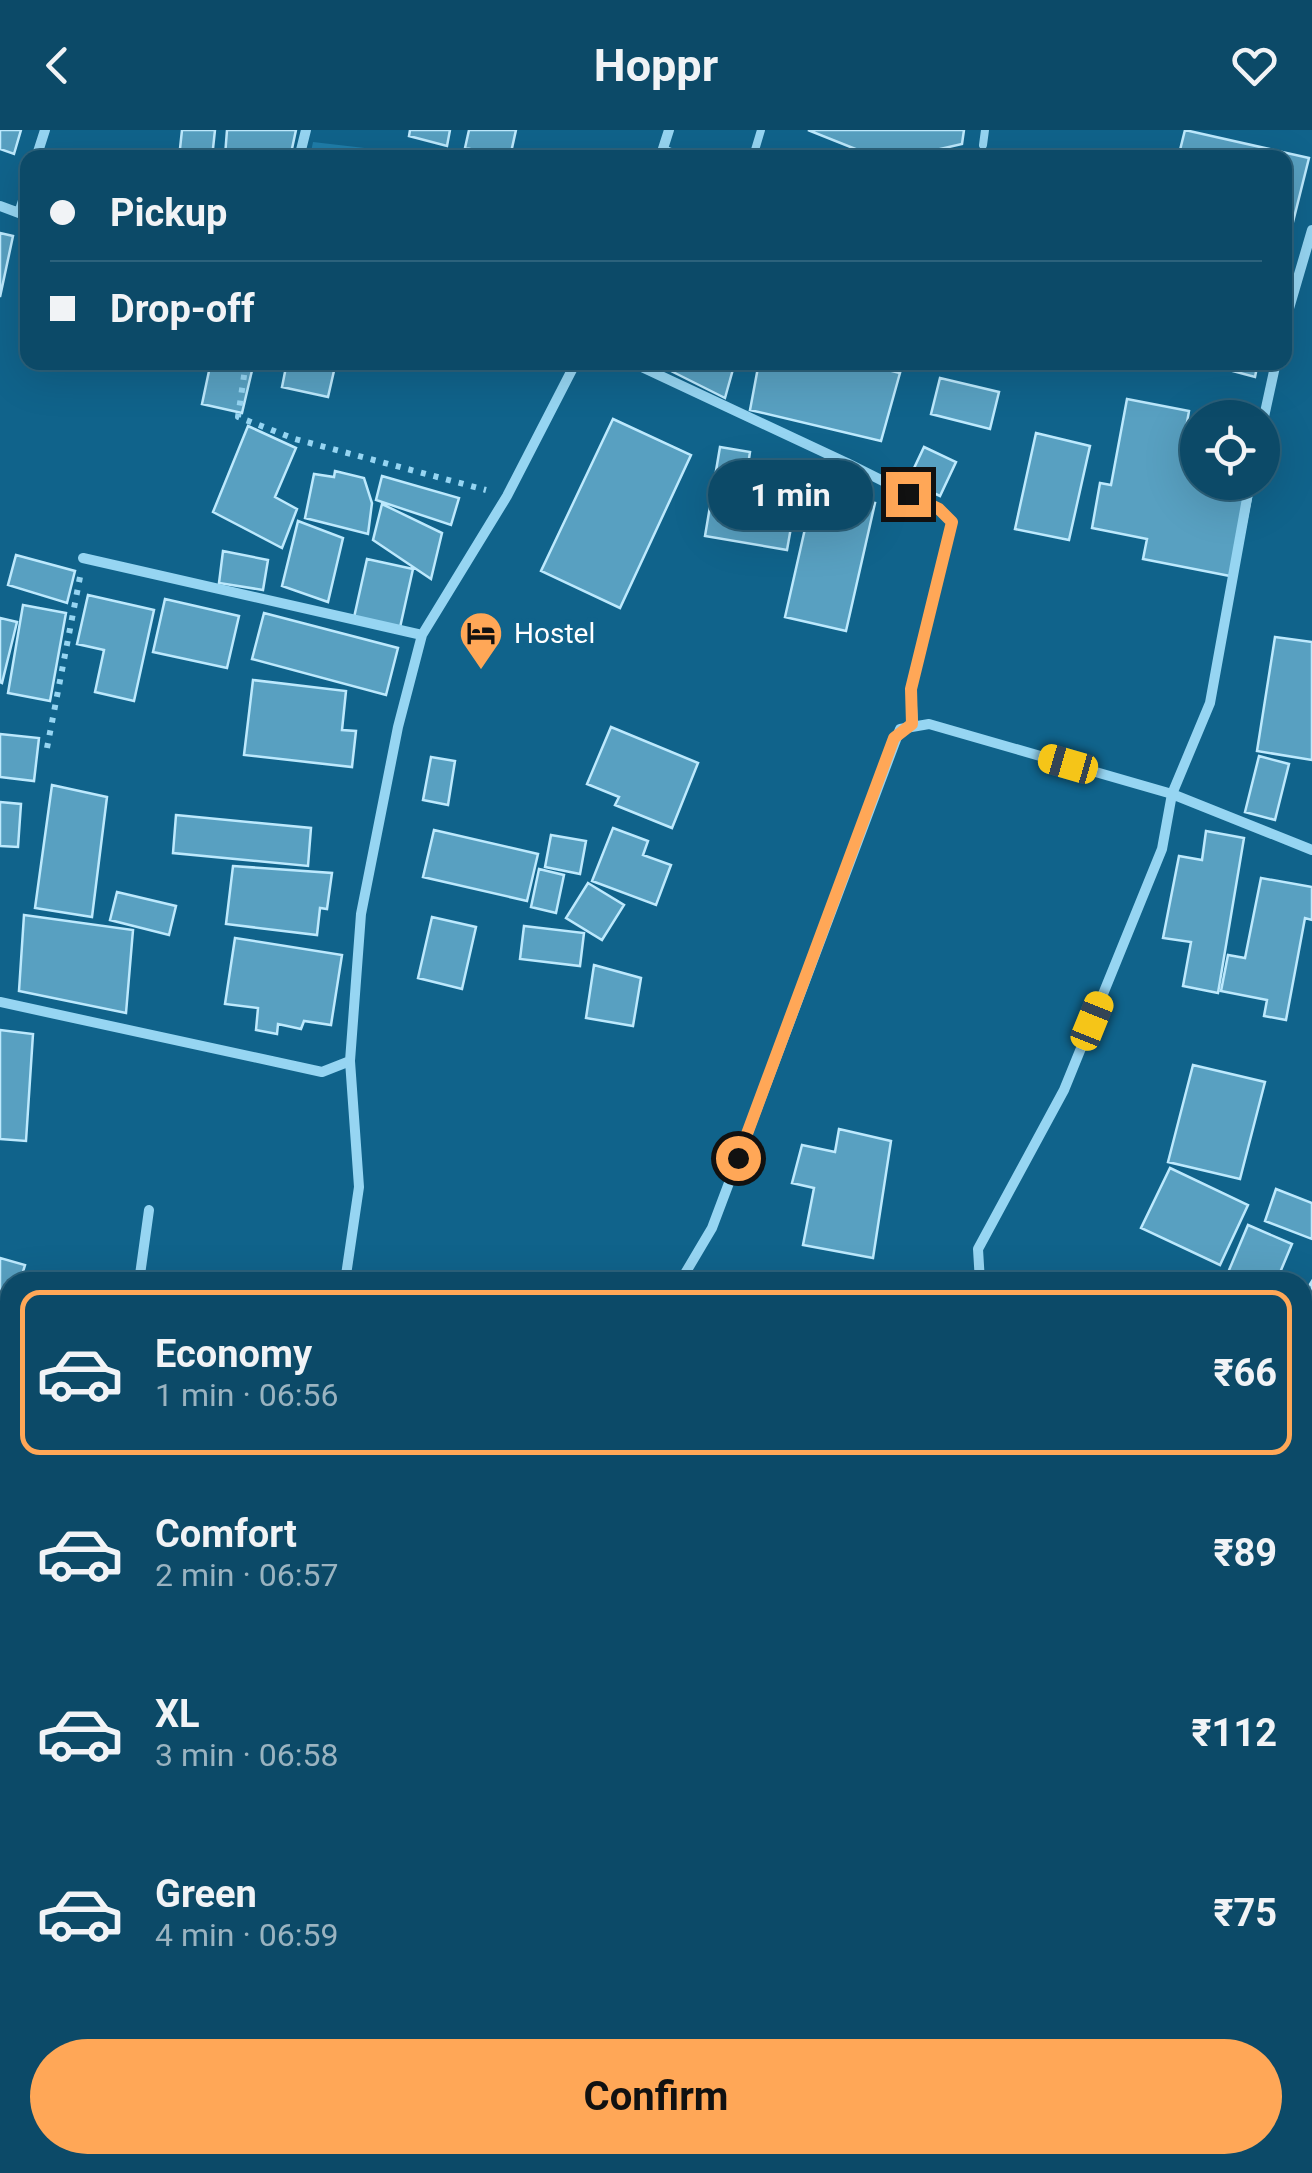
<!DOCTYPE html>
<html lang="en">
<head>
<meta charset="utf-8">
<style>
	:root { --surface:#0c4a68; --page:#1a5471; --text:#f1f3f6; --muted:#9ab3c0; --line:#2c627c; --accent:#ffa757 }
	body { margin:0; font-family:Roboto,sans-serif; background:var(--page); color:var(--text); height:100vh; display:flex; flex-direction:column; font-size:38px; white-space:nowrap }
	* { box-sizing:border-box; margin:0 }
	p { font-size:32px; color:var(--muted) }
	.icon { flex:none; width:55px; height:55px; fill:none; stroke:currentColor; stroke-width:2; stroke-linecap:round; stroke-linejoin:round }
	.map { position:relative; flex:1; overflow:hidden }
	.panel { position:absolute; left:0px; top:1142px; width:1312px; height:902px; display:flex; flex-direction:column; background:var(--surface); border-radius:30px 30px 0 0; box-shadow:0 10px 40px #0002,0 0 0 2px var(--line) }
	.panel>* { flex:none }
	.top-card { position:absolute; left:20px; top:20px; width:1272px; height:220px; border-radius:20px; box-shadow:0 10px 40px #0002,0 0 0 2px var(--line); display:grid; align-content:center; height:220px; padding:0 30px; background:var(--surface) }
	.tools { position:absolute; left:1180px; top:270px; display:grid; gap:20px }
	.tools a { display:grid; place-items:center; width:100px; height:100px; border-radius:50%; background:var(--surface); box-shadow:0 10px 40px #0002,0 0 0 2px var(--line); font-size:50px }
	.end { position:absolute; width:45px; height:45px; margin:-22px; border:12px solid #ffa757; background:#111; box-shadow:0 0 0 5px #111 }
	.from { border-radius:50% }
	.bubble { position:absolute; height:70px; border-radius:35px; background:var(--surface); box-shadow:0 10px 40px #0002,0 0 0 2px var(--line); font-size:32px; font-weight:700; line-height:70px; text-align:center }
	.car { position:absolute; width:30px; height:60px; margin:-30px -15px; border-radius:12px; box-shadow:0 0 8px 2px #0007; background:linear-gradient(#f5c518 24%,#345 0 40%,#f5c518 0 76%,#345 0 86%,#f5c518 0) }
	.top-card b { display:flex; align-items:center; gap:35px; height:95px; font-size:38px }
	.top-card b+b { border-top:2px solid var(--line) }
	.top-card i { width:25px; height:25px; background:var(--text) }
	ul { padding:18px 0 0; list-style:none }
	li { display:flex; align-items:center; gap:30px; height:165px; margin:0 20px 15px; padding:0 10px; border:5px solid transparent; border-radius:20px }
	li div { flex:1 }
	li b { display:block; font-size:38px }
	li em { font-style:normal; font-weight:700 }
	li.selected { border-color:var(--accent) }
	li>.icon { width:90px; height:90px; stroke-width:1.5 }
	.action { display:flex; gap:20px; margin-top:auto; padding:20px 30px }
	.action a { flex:1; height:115px; border-radius:60px; background:var(--accent); color:#111; font-size:40px; font-weight:700; line-height:115px; text-align:center }
	header { display:flex; justify-content:space-between; align-items:center; height:130px; padding:0 30px; background:var(--surface); font-size:45px; font-weight:700 }
	.map>svg:first-child { display:block }
	.green { fill:#1f7da9 }
	.building { fill:#58a0c1; stroke:#bde9fd; stroke-width:2.5 }
	.lines { fill:none; stroke-linecap:round; stroke-linejoin:round }
	.path { stroke:#96d5f2; stroke-width:6; stroke-dasharray:5 8; stroke-linecap:butt }
	.service { stroke:#96d5f2; stroke-width:8 }
	.minor { stroke:#96d5f2; stroke-width:10 }
	.secondary { stroke:#c5eafc; stroke-width:20 }
	.route { stroke:#ffa757; stroke-width:12 }
	.labels { text-anchor:middle; stroke-width:10; stroke-linejoin:round; paint-order:stroke }
	.poi-label { font-size:28px; fill:#fff; stroke:#10638b; text-anchor:start }
</style>
</head>
<body>
<header><svg class="icon" aria-label="back" viewBox="0 0 24 24"><path d="M15 5l-7 7 7 7"/></svg>Hoppr<svg class="icon" aria-label="heart" viewBox="0 0 24 24"><path d="M12 20l-8-8c-3-5 5-10 8-4 3-6 11-1 8 4z"/></svg></header>
<div class="map">
<svg width="1312" height="2043" viewBox="0 0 1312 2043">
	<rect width="100%" height="100%" fill="#10638b"/>
	<path class="green" d="M313,12L442,27H310Z"/>
	<path class="building" d="M0,0H21L14,24L0,19Z
		M182,0H215L212,28H179Z
		M227,0H296L290,28L225,26Z
		M410,0H450L447,16L409,6Z
		M469,0H516L510,27L465,18Z
		M808,0H964L962,14L901,28H878Z
		M1185,0L1309,28L1285,124V28H1178Z
		M0,103L13,106L0,167Z
		M254,232L242,283L202,274L209,241L177,233Z
		M287,232H336L328,267L282,257Z
		M653,232H735L725,268Z
		M759,232H856L900,243L881,311L750,280Z
		M1199,232H1258L1255,247Z
		M940,248L999,262L990,299L931,284Z
		M1127,269L1189,281L1184,310L1198,312V352H1254L1235,447L1143,429L1147,409L1092,398L1100,353L1111,355Z
		M613,289L691,325L620,478L541,441Z
		M248,296L296,318L275,367L297,379L282,418L213,382Z
		M1036,303L1090,316L1069,410L1015,399Z
		M720,317L750,322L746,349L798,358L787,420L705,406Z
		M924,317L956,332L940,366L908,351Z
		M335,341L364,348L372,373L368,404L305,388L314,344L334,347Z
		M382,346L459,368L451,395L376,370Z
		M814,359L875,373L846,501L785,487Z
		M382,374L442,403L431,449L373,410Z
		M298,391L343,408L328,472L282,456Z
		M223,421L268,430L263,460L219,453Z
		M16,425L75,441L67,473L8,455Z
		M367,429L413,439L399,502L353,492Z
		M88,465L154,480L134,571L95,562L104,520L77,514Z
		M165,469L239,486L227,538L153,522Z
		M23,475L66,483L50,571L8,563Z
		M264,483L398,518L386,565L252,529Z
		M0,488L17,492L2,553L0,552Z
		M1275,507L1312,512V630L1257,621Z
		M253,550L346,561L342,600L356,601L352,637L244,625Z
		M611,597L698,633L672,698L615,675L619,667L587,654Z
		M0,604L39,608L34,651L0,647Z
		M1259,626L1289,634L1275,690L1245,682Z
		M431,627L455,631L448,675L423,670Z
		M52,655L107,667L92,787L35,778Z
		M0,672L21,674L18,717L0,716Z
		M176,685L311,698L308,736L173,723Z
		M613,698L648,711L643,725L671,735L656,775L592,751Z
		M434,700L538,724L527,771L423,747Z
		M1206,701L1244,708L1218,863L1183,856L1191,812L1163,808L1179,726L1202,730Z
		M551,705L586,711L580,744L545,737Z
		M233,736L332,743L327,779L320,778L317,805L226,794Z
		M539,739L564,745L556,783L531,777Z
		M1261,748L1312,757V790L1305,788L1286,890L1264,886L1267,870L1221,861L1228,825L1245,828Z
		M588,753L624,775L602,810L566,788Z
		M117,762L176,776L169,805L110,790Z
		M24,785L133,800L126,883L19,861Z
		M432,787L476,797L462,859L418,848Z
		M524,796L584,803L580,836L520,829Z
		M235,808L342,825L331,895L304,891L301,899L278,894L277,904L256,900L258,878L225,874Z
		M594,835L641,848L633,896L586,888Z
		M0,900L33,904L26,1011L0,1009Z
		M1193,935L1265,952L1240,1049L1168,1032Z
		M839,999L891,1011L873,1128L803,1115L814,1058L792,1053L802,1015L835,1022Z
		M1170,1038L1248,1075L1220,1135L1141,1098Z
		M1276,1059L1312,1073V1109L1265,1091Z
		M1248,1095L1292,1114L1276,1152H1224Z
		M0,1128L25,1135L20,1152H10V1186L0,1220Z
		M1312,1151V1217L1302,1212V1167Z
		M1302,1217L1312,1221V1263L1302,1259Z
		M5,1313L10,1314V1377L0,1373V1330Z
		M0,1386L10,1389V1447L3,1471Z
		M1311,1403L1312,1404V1457L1302,1454V1430Z
		M10,1498V1733L0,1762V1529Z
		M1312,1650V1749L1311,1751L1302,1745V1657L1306,1660Z
		M0,1868L10,1870V1948L0,1945Z
		M0,1955L10,1958V2007L0,2005Z
		M113,2035H160L158,2043H133Z
		M217,2035H258L277,2043H214Z
		M942,2035H1018L1020,2043H912Z
		M1075,2035H1164L1166,2043H1078Z"/>
	<g class="lines">
		<path class="path" d="M246,232L238,287L295,309L486,360
			M47,618L80,447"/>
		<path class="service" d="M983,15L985,0
			M755,20L761,0
			M1051,2035L1052,2043"/>
		<path class="minor" d="M663,20L683,28
			M36,28L45,0
			M299,28L306,0
			M660,28L669,0
			M0,76L19,83L28,55
			M1285,192L1312,100
			M631,232L847,333L939,379L952,392L911,559L913,593
			M1262,296L1276,232
			M83,428L422,505
			M0,872L322,942L350,931
			M139,1152L149,1080
			M345,1152L359,1057L350,931L361,784L398,597L422,505L507,366L576,232
			M680,1152L712,1098L900,599L929,594L1172,664L1312,720
			M980,1152L978,1119L1064,960L1162,719L1172,664L1210,573L1250,352
			M1302,1252L1312,1256
			M1302,1379L1312,1355
			M1302,1888L1312,1929
			M164,2043L166,2035"/>
		<path class="secondary" d="M0,2016L10,2019
			M61,2035L87,2043"/>
	</g>
	<g class="lines">
		<path class="route" d="M738,1028L894,608L912,594L911,559L952,392L939,379L908,364"/>
	</g>
	<defs>
		<g id="hotel-pin" transform="scale(2.25)"><path d="M0 17L-7.5 6A9.5 9.5 0 1 1 7.5 6Z" fill="#ffa757" stroke="#10638b"/><path d="M-6-4.5h1.5V1H6V5H4.5V3h-9V5H-6ZM-4 0a1.8 1.8 0 1 1 3.6 0ZM.5 0V-2.5h3Q6-2.5 6 0Z" fill="#111"/></g>
	</defs>
	<g fill-rule="evenodd">
		<use href="#hotel-pin" x="481" y="503"/>
	</g>
	<g class="labels">
		<g class="poi-label">
			<text x="514" y="513">Hostel</text>
		</g>
	</g>
</svg>
<div class="tools">
<a><svg class="icon" aria-label="locate" viewBox="0 0 24 24"><circle cx="12" cy="12" r="6"/><path d="M12 2v4M12 18v4M2 12h4M18 12h4"/></svg></a>
</div>
<i class="end from" style="left:738px;top:1028px"></i>
<i class="end" style="left:908px;top:364px"></i>
<div class="bubble" style="left:708px;top:330px;width:165px">1 min</div>
<i class="car" style="left:1068px;top:634px;rotate:286deg"></i>
<i class="car" style="left:1092px;top:891px;rotate:22deg"></i>
<div class="top-card">
<b><i class="from"></i>Pickup</b>
<b><i></i>Drop-off</b>
</div>
<section class="panel">
<ul>
<li class="selected"><svg class="icon" aria-label="car" viewBox="0 0 24 24"><path d="M5 17H2v-5l4-1 3-4h7l3 4 3 1v5h-3M9 17h6M6 11h13"/><circle cx="7" cy="17" r="2"/><circle cx="17" cy="17" r="2"/></svg><div><b>Economy</b><p>1 min · 06:56</p></div><em>₹66</em></li>
<li><svg class="icon" aria-label="car" viewBox="0 0 24 24"><path d="M5 17H2v-5l4-1 3-4h7l3 4 3 1v5h-3M9 17h6M6 11h13"/><circle cx="7" cy="17" r="2"/><circle cx="17" cy="17" r="2"/></svg><div><b>Comfort</b><p>2 min · 06:57</p></div><em>₹89</em></li>
<li><svg class="icon" aria-label="car" viewBox="0 0 24 24"><path d="M5 17H2v-5l4-1 3-4h7l3 4 3 1v5h-3M9 17h6M6 11h13"/><circle cx="7" cy="17" r="2"/><circle cx="17" cy="17" r="2"/></svg><div><b>XL</b><p>3 min · 06:58</p></div><em>₹112</em></li>
<li><svg class="icon" aria-label="car" viewBox="0 0 24 24"><path d="M5 17H2v-5l4-1 3-4h7l3 4 3 1v5h-3M9 17h6M6 11h13"/><circle cx="7" cy="17" r="2"/><circle cx="17" cy="17" r="2"/></svg><div><b>Green</b><p>4 min · 06:59</p></div><em>₹75</em></li>
</ul>
<div class="action"><a>Confirm</a></div>
</section>
</div>
</body>
</html>
